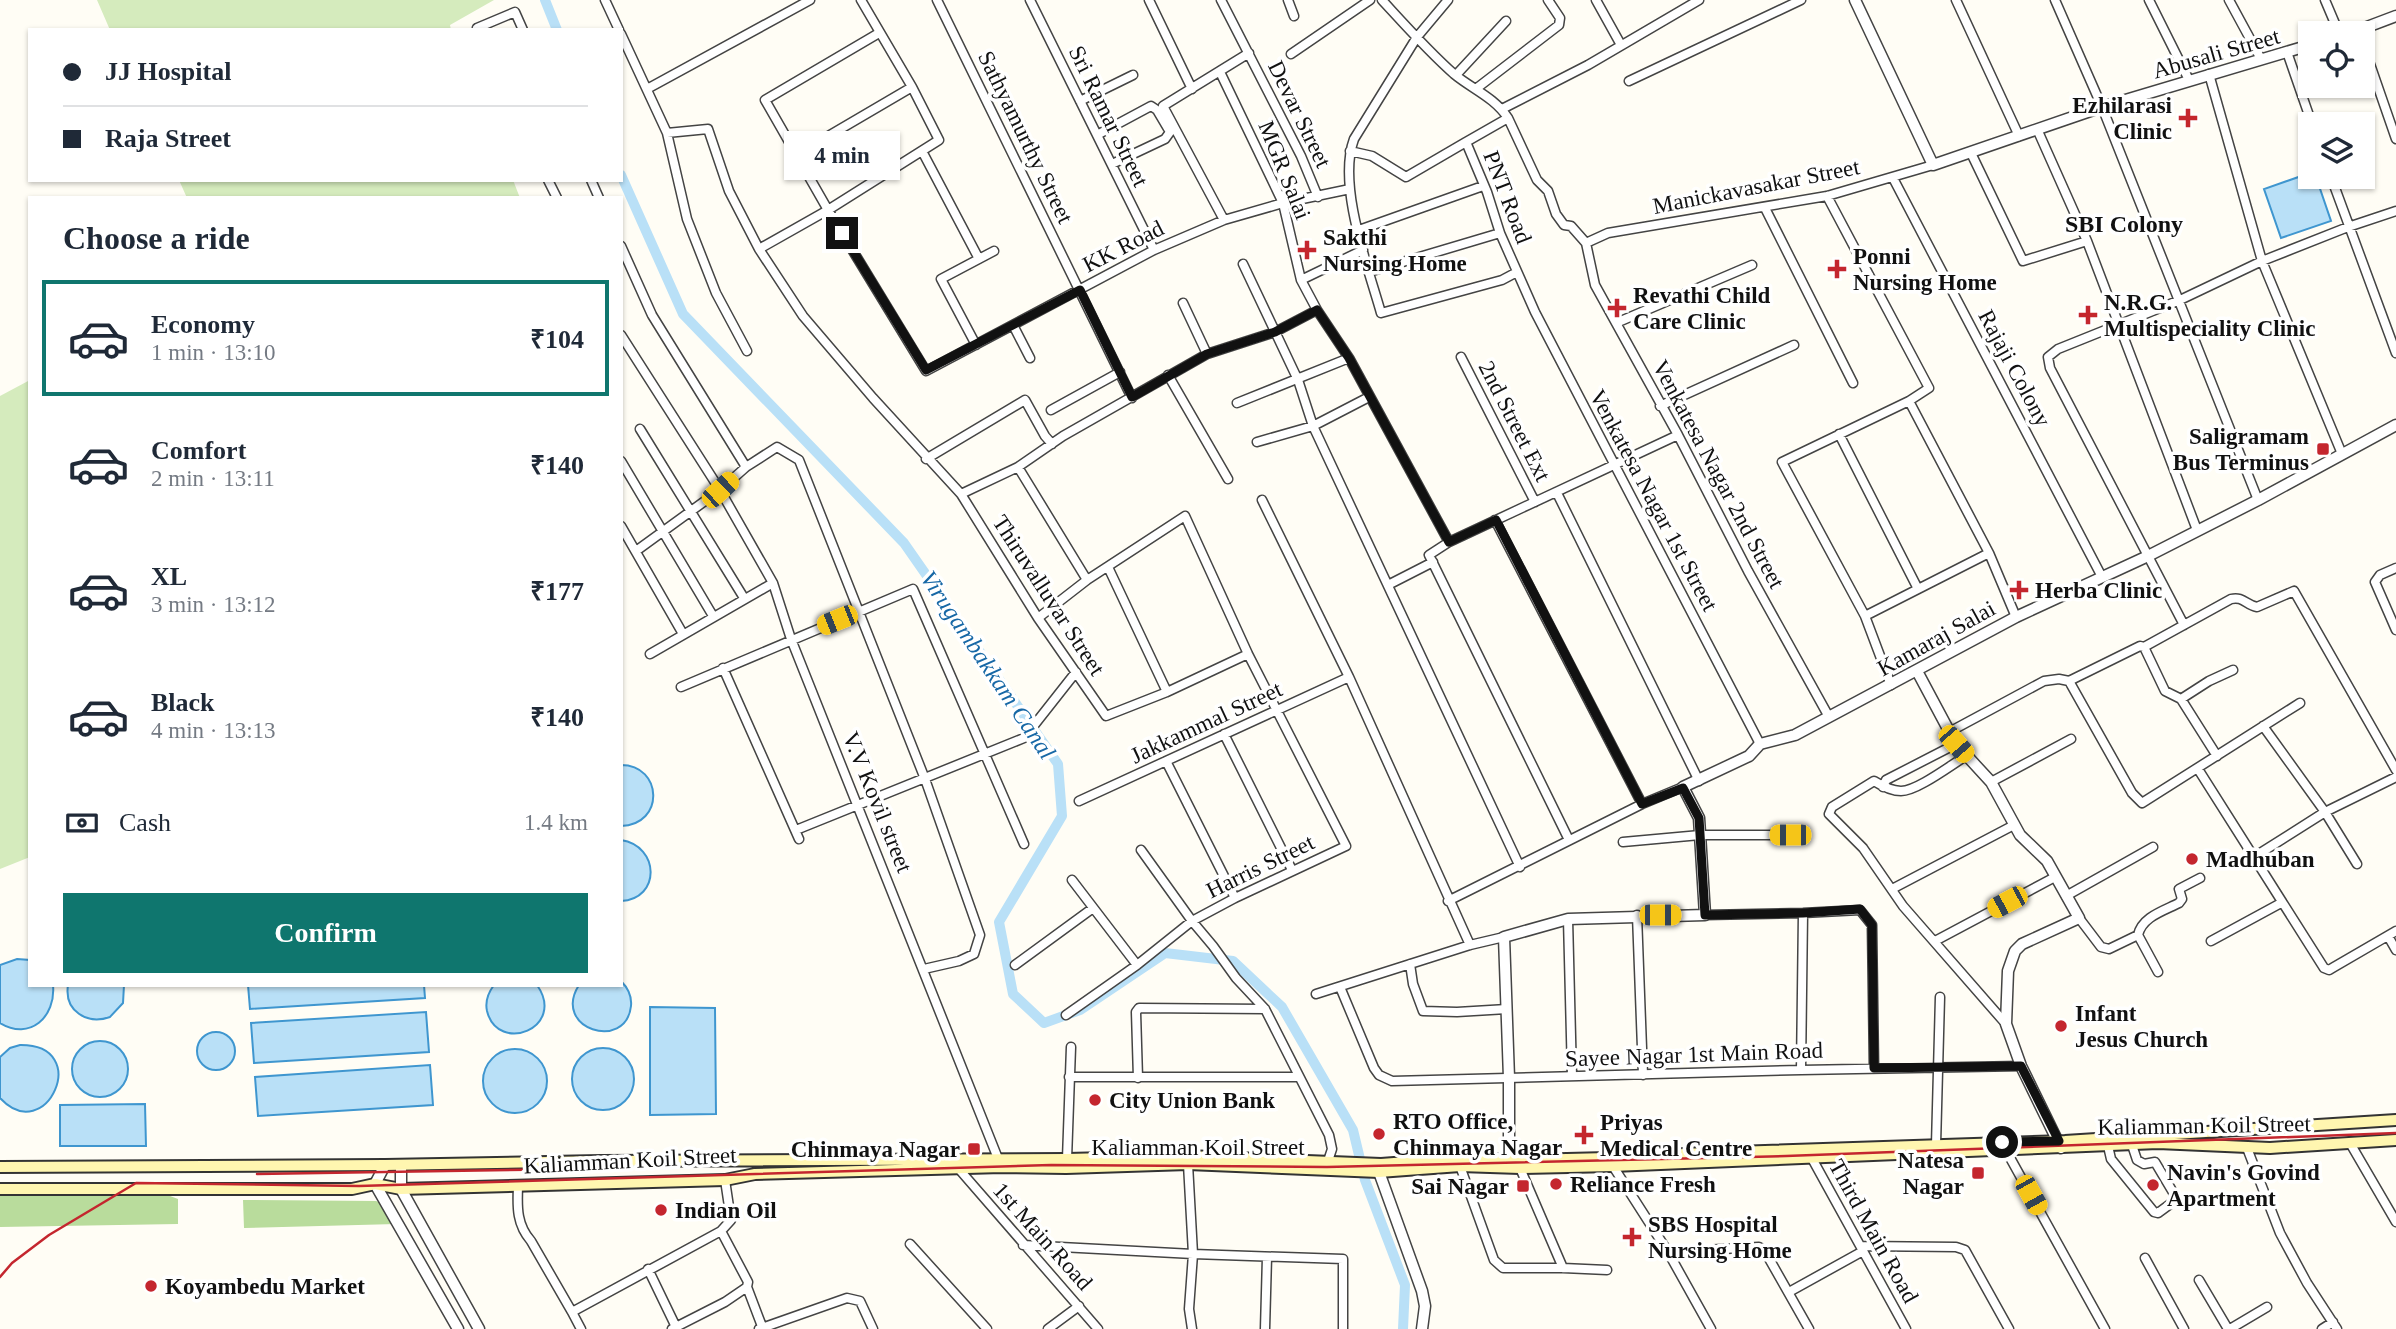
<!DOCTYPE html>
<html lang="en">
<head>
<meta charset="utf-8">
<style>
	:root { --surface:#fff; --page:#f2f2f3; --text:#1f2937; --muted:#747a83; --line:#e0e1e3; --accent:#0f766e }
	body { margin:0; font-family:Georgia,serif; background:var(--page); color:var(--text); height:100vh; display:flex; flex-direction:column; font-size:26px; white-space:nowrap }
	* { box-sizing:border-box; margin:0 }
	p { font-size:23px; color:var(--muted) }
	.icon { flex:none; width:38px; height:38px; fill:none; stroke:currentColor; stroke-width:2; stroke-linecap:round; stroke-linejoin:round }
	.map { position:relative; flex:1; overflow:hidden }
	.details { position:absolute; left:28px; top:196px; width:595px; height:791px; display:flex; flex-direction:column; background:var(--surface); border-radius:0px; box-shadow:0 2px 5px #0004 }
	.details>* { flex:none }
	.banner { position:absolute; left:28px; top:28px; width:595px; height:154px; border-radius:0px; box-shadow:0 2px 5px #0004; display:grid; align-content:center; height:154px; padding:0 35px; background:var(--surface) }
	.tools { position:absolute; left:2298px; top:21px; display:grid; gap:14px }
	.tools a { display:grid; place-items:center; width:77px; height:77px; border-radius:0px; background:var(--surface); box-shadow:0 2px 5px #0004; font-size:35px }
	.end { position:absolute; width:32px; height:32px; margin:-16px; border:9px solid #111; background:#fff; box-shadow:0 0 0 4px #fff }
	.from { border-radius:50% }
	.bubble { position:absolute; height:49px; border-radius:0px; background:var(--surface); box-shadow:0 2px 5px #0004; font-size:23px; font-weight:700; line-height:49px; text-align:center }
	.car { position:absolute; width:21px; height:42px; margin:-21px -10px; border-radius:9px; box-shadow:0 0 5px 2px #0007; background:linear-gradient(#f5c518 24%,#345 0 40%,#f5c518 0 76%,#345 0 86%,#f5c518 0) }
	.banner b { display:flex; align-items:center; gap:24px; height:66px; font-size:26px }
	.banner b+b { border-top:2px solid var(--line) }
	.banner i { width:18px; height:18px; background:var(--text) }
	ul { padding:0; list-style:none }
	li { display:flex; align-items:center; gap:21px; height:116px; margin:0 14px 10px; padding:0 21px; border:4px solid transparent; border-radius:0px }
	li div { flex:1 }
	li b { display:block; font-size:26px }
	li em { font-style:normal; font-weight:700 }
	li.on { border-color:var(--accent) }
	li>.icon { width:63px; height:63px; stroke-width:1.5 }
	h2 { padding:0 35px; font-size:32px; line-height:84px }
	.pay { display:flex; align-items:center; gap:18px; height:77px; padding:0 35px; font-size:26px }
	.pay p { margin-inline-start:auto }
	.button { display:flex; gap:14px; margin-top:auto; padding:14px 35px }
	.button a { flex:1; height:80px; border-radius:0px; background:var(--accent); color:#fff; font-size:28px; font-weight:700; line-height:80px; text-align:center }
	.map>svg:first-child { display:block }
	.green { fill:#d5ebbd }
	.forest { fill:#b9dc9c }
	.water { fill:#b9e0f7; stroke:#3f96cf; stroke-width:2 }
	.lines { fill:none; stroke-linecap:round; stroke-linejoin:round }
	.canal { stroke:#b9e0f7; stroke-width:10 }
	.minor-casing { stroke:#444; stroke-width:11 }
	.tertiary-casing { stroke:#444; stroke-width:13 }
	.secondary-casing { stroke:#333; stroke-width:14 }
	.minor { stroke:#fff; stroke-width:8 }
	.tertiary { stroke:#fff; stroke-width:10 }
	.secondary { stroke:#fff6b0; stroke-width:10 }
	.rail { stroke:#c4262e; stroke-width:2.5 }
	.route { stroke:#111; stroke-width:9 }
	.poi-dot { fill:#c4262e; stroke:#fff; stroke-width:2.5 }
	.labels { text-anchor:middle; stroke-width:7; stroke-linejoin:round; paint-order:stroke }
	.street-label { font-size:23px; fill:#111; stroke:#fff }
	.poi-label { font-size:23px; font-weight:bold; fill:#111; stroke:#fff; text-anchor:start }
	.neighbourhood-label { font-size:24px; font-weight:bold; fill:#111; stroke:#fff }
	.water-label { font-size:24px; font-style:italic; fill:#1768a6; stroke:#fff }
</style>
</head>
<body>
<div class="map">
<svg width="2396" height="1329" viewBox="0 0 2396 1329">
	<rect width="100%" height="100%" fill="#fffdf5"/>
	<path class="green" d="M97,0H494L450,25L451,30H110Z
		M179,180H513L520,198H187Z
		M30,380V857L0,869V396Z"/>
	<path class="forest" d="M136,1183L178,1199V1224L0,1227V1192Z
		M243,1200L376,1201L381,1203L396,1224L244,1228Z"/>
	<path class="water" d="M2310,173V177H2316L2331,221L2281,238L2264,189Z
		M621,765C663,765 665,825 621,826Z
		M621,840C660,846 661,899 621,901Z
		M17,959L30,960V985H53C56,1017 30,1041 0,1023V965Z
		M621,981C628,988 632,996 631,1006C626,1052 551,1029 579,985H621Z
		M68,985H124L123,1003L110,1017C87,1025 64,1011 68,985Z
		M248,985H424L425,998L250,1009Z
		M494,985H537C567,1028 498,1055 487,1011C485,1002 488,993 494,985Z
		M650,1007L715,1008L716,1114L650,1115Z
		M426,1012L429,1052L254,1063L251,1023Z
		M197 1051a19 19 0 1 1 38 0a19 19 0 1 1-38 0Z
		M72 1069a28 28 0 1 1 56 0a28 28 0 1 1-56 0Z
		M20,1045C94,1044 46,1148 0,1098V1057L10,1048Z
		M572 1079a31 31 0 1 1 62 0a31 31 0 1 1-62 0Z
		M483 1081a32 32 0 1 1 64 0a32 32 0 1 1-64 0Z
		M430,1065L433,1105L258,1116L255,1077Z
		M145,1104L146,1146H60V1105Z"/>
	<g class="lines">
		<path class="canal" d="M545,0L557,30
			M621,175L683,314L904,543L1058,764L1062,816L999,922L1013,994L1044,1023L1080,1010L1165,953L1233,961L1282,1007L1353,1130L1365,1180L1405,1285L1403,1329"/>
		<g class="minor-casing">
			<path id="minor" d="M605,0L619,30
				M937,0L1132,398
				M1030,0L1154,250
				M1149,0L1192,89
				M1221,0L1301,156L1318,197
				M1288,0L1294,16
				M1382,0C1405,25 1428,51 1454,74C1472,89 1494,97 1508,118L1537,180L1548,191L1556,214L1564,225L1571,226L1586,243L1595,285L1678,435L1748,571L1829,717
				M1448,0L1417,37L1354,139C1337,185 1368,267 1381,313L1502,280L1517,272
				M1596,0L1621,45
				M1956,0L2019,136
				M2055,0L2102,107L2258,500
				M2149,0L2189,80
				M2229,0L2261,59
				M2325,0L2339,33
				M478,30L477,28L515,12L523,30
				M879,33L765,100L828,210L926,371L1154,250L1224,220L1283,203L1350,189
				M621,34L667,133L687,219L716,293L747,351
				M2362,41L2396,139
				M2287,52L2312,124
				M1291,54L1370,0
				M1220,72L1283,203L1301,280L1317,310L1349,358L1449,542
				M2209,74L2262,261L2342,454
				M1456,75L1506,21
				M1629,81L1801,0
				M1477,88L1559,25L1560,18L1548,0
				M647,89L810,0
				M1080,101L1133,75
				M1502,109L1588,65L1699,0
				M1508,118L1466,142L1487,192L1500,233L1535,312L1760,744
				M2037,129L2087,241L2197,530
				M667,133L708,129L729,191L759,249L803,316L873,398L961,494L1038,618L1106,716L1167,692L1248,654
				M1097,135L1151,106L1157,110L1170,132L1165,139L1112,164
				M922,151L979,259
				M1350,151L1372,156L1406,177L1466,142
				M1971,153L2023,261L2087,241
				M796,155L912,87
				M2331,177L2396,353
				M1893,178L2102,577
				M548,180L557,198
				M591,180L599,198
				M1827,196L1929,388L1909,401L1782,462L1865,616L1891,685
				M1765,208L1853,383
				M1224,220L1163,106L1249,53
				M1359,230L1483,186
				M1586,243L1608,233L1827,196L1933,165
				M621,246L652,315L746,467
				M759,249L828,210L939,140L912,87L861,0
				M1243,264L1298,380L1313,426L1520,867
				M1369,272L1500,233
				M1301,280L1363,250
				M1183,303L1207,354
				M1616,323L1752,265
				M1013,325L1030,358
				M621,335L720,490L636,551
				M976,345L941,279L994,251
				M1461,357L1535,502
				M1168,375L1228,479
				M1909,401L1989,553L2016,617
				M1237,403L1349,358
				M1660,406L1794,345
				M1051,410L1120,372
				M640,429L744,598
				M1839,434L1918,589
				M1257,442L1313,426L1369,397
				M926,459L1025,400L1045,436L1052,444
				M621,461L713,616
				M1018,467L1087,580
				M1557,493L1699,781
				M961,494L1018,467L1063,436L1207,354L1275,332L1317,310
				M1262,500L1349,677L1470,945
				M1495,520L1642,804
				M621,526L683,634
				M1108,567L1167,692
				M2396,568L2380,575L2375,582L2396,630
				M1388,585L1433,562
				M1865,616L1989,553
				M1038,618L1087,580L1185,516L1248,654L1346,846L1235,898L1192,921L1141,850
				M2184,625L2050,368L2048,357L2058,349L2180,300L2262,261L2348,227L2396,211
				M2144,647L2165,691L2181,699L2217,756
				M650,654L773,583
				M723,668L799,839
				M2069,681L2140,646L2144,647L2231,599C2243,596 2246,605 2257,607L2294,591L2396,770
				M2069,681L2132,793L2142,803L2300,703
				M681,687L913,589L1024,844
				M2181,699L2209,681L2233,670
				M2263,726L2325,812L2357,864
				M1951,731L2044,681L2059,679L2069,681
				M1224,734L1292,870
				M1966,756C1951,765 1917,791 1901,791C1891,791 1882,786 1874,781L1832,807L1829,814L1863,848L1903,906L2006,1024
				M1166,761L1235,898
				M2198,769L2324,968L2329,970L2334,967L2396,931
				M1991,782L2071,739
				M1883,787L1886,780L1956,744
				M1079,801L1349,677
				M796,830L1024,738L1076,672
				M1569,840L1429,555L1449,542L1678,435
				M1623,842L1700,835H1790
				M2254,857L2325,812L2396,777
				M1072,880L1137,965
				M1892,889L2014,825
				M2066,896L2153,847
				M1448,901L1642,804L1683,787
				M1637,915L1643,1075
				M1705,915L1803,913L1860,910L1872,925L1874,1068
				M2079,918L2101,947L2109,949L2138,935C2142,917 2163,911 2179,903L2182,899L2179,889L2200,878
				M1568,919L1572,1076
				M2138,935L2158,972
				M2388,936L2396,950
				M1935,941L2055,877
				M2211,941L2281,903
				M1410,964L1413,984L1423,1011L1457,1012L1507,1009
				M1015,965L1093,908
				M924,969L959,961L974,954L980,935L925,779L799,460L777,447L746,467L720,490L773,583L791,639L999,1161
				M1340,987L1374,1068L1379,1075L1392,1081L1801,1070L2021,1066
				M1316,994L1470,945L1504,937
				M1066,1015L1137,965L1192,921L1213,946L1236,978L1265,1009L1329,1135L1332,1149L1328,1161
				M1801,1070L1803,913
				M1069,1077H1299
				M1138,1078L1136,1012L1139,1008L1265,1009
				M2350,1143L2396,1222
				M1936,1145L1940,997
				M2003,1145L2105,1329
				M2108,1146L2111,1159L2154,1212L2158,1213L2177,1199L2155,1162L2144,1164L2137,1160L2132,1145
				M2247,1148L2280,1233L2307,1283L2337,1329
				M1809,1153L1906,1329
				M1067,1159L1071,1047
				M1611,1163L1668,1252L1711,1329
				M1188,1164L1193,1254L1189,1309L1192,1329
				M1460,1166L1494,1260L1503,1268H1563L1607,1270
				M958,1168L1098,1329
				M1520,1168L1563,1268
				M518,1187C517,1208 517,1225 531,1241L572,1312L721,1231L731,1220L725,1180
				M721,1231L748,1282L747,1287L763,1329
				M910,1244L987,1329
				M1023,1245L1193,1254L1343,1259V1329
				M1861,1246L1956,1247L1965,1250L2009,1329
				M1668,1252L1759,1247L1767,1255L1809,1329
				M2145,1258L2184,1329
				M648,1269L676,1327
				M2199,1280L2228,1329
				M1789,1292L1863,1251
				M572,1312L581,1329
				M672,1329L725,1302L747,1287
				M759,1329L847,1298L860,1301L873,1329
				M1048,1329L1079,1306
				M1265,1329L1267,1257
				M2230,1329L2267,1307
				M2322,1329L2333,1322"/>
		</g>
		<g class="tertiary-casing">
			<path id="tertiary" d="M1855,0L1933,165L2102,107L2310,45
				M2351,33L2396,16
				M1917,671L1956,744L1991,782L2020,835L2047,861L2079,918L2022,944L2015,951L2008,971L2006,1024L2021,1066L2061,1148
				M1509,1160V1078L1504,937L1568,919L1705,915L1699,818L1683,787L1749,756L1760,744L1795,735L2016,617L2148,556L2258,500L2396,425
				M385,1165L375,1184L458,1329
				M401,1165V1189L479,1329
				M1379,1172L1422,1291L1425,1306L1422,1329"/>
		</g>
		<g class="secondary-casing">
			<path id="secondary" d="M0,1167L385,1165L601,1161L1067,1159L1188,1156L1381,1164L1460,1158L1526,1160L1608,1158L1704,1153L2065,1141L2396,1120
				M0,1189H352L375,1184L401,1189L725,1180L755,1174L1002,1167L1066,1168L1188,1164L1379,1172L1460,1166L1520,1168L1613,1166L2158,1143L2270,1148L2396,1140"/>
		</g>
		<use href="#minor" class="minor"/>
		<use href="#tertiary" class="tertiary"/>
		<use href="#secondary" class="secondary"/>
		<path class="rail" d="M257,1174L579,1169
			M0,1277L12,1263L49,1235L136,1183L359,1186L1051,1165L1327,1167L1786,1156L2396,1133"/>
	</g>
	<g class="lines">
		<path class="route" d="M842,233L926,370L1080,290L1132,397L1207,354L1275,332L1317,310L1349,358L1449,542L1496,520L1642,804L1683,788L1699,818L1705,915L1803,913L1860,909L1872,925L1874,1068L2021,1066L2059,1141L2002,1142"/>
	</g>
	<g class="poi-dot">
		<path d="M2184.5 107.5h7v7h7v7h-7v7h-7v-7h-7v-7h7z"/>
		<path d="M1303.5 239.5h7v7h7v7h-7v7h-7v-7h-7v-7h7z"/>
		<path d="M1833.5 258.5h7v7h7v7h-7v7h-7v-7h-7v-7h7z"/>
		<path d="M1613.5 297.5h7v7h7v7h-7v7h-7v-7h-7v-7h7z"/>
		<path d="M2084.5 304.5h7v7h7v7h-7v7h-7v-7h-7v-7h7z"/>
		<rect x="2316" y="442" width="14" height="14" rx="3.5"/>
		<path d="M2015.5 579.5h7v7h7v7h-7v7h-7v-7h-7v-7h7z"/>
		<circle cx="2192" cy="859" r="7"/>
		<circle cx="2061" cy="1026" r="7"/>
		<circle cx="1095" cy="1100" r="7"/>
		<circle cx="1379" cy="1134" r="7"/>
		<path d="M1580.5 1124.5h7v7h7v7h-7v7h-7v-7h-7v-7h7z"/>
		<rect x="967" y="1142" width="14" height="14" rx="3.5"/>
		<rect x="1971" y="1166" width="14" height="14" rx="3.5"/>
		<circle cx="1556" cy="1184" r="7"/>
		<circle cx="2153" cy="1185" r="7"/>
		<rect x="1516" y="1179" width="14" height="14" rx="3.5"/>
		<circle cx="661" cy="1210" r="7"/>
		<path d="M1628.5 1226.5h7v7h7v7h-7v7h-7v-7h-7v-7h7z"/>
		<circle cx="151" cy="1286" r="7"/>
	</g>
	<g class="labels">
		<g class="street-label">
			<text transform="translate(2216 53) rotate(-16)" y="8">Abusali Street</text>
			<text transform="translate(1300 114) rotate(64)" y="8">Devar Street</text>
			<text transform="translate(1109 116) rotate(64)" y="8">Sri Ramar Street</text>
			<text transform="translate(1026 137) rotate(64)" y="8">Sathyamurthy Street</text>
			<text transform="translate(1285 170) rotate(68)" y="8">MGR Salai</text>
			<text transform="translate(1756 186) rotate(-11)" y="8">Manickavasakar Street</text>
			<text transform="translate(1508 197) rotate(69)" y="8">PNT Road</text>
			<text transform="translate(1123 246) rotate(-27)" y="8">KK Road</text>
			<text transform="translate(2015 368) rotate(62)" y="8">Rajaji Colony</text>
			<text transform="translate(1515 421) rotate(63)" y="8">2nd Street Ext</text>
			<text transform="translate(1719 474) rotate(62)" y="8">Venkatesa Nagar 2nd Street</text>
			<text transform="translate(1654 500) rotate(62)" y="8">Venkatesa Nagar 1st Street</text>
			<text transform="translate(1049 595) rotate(57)" y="8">Thiruvalluvar Street</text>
			<text transform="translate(1936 638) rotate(-29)" y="8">Kamaraj Salai</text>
			<text transform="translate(1206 722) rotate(-25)" y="8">Jakkammal Street</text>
			<text transform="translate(878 802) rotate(68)" y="8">V.V Kovil street</text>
			<text transform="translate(1260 866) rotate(-26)" y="8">Harris Street</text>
			<text transform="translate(1694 1054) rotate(-2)" y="8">Sayee Nagar 1st Main Road</text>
			<text transform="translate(2204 1125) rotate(-1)" y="8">Kaliamman Koil Street</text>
			<text x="1198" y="1155">Kaliamman Koil Street</text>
			<text transform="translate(630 1160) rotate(-3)" y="8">Kaliamman Koil Street</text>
			<text transform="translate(1874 1231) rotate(61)" y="8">Third Main Road</text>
			<text transform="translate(1043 1236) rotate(48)" y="8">1st Main Road</text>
		</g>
		<g class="poi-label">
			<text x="2172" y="113" text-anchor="end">Ezhilarasi<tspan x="2172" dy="26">Clinic</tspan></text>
			<text x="1323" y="245">Sakthi<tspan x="1323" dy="26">Nursing Home</tspan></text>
			<text x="1853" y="264">Ponni<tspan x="1853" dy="26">Nursing Home</tspan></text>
			<text x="1633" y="303">Revathi Child<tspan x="1633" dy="26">Care Clinic</tspan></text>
			<text x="2104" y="310">N.R.G.<tspan x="2104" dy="26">Multispeciality Clinic</tspan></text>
			<text x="2309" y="444" text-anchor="end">Saligramam<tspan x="2309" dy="26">Bus Terminus</tspan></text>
			<text x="2035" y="598">Herba Clinic</text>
			<text x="2206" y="867">Madhuban</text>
			<text x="2075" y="1021">Infant<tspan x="2075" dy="26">Jesus Church</tspan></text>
			<text x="1109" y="1108">City Union Bank</text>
			<text x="1393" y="1129">RTO Office,<tspan x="1393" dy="26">Chinmaya Nagar</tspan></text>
			<text x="1600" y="1130">Priyas<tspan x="1600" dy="26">Medical Centre</tspan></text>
			<text x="960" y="1157" text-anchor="end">Chinmaya Nagar</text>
			<text x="1964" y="1168" text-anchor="end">Natesa<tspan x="1964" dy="26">Nagar</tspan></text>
			<text x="2167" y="1180">Navin's Govind<tspan x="2167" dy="26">Apartment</tspan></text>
			<text x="1570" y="1192">Reliance Fresh</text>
			<text x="1509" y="1194" text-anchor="end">Sai Nagar</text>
			<text x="675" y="1218">Indian Oil</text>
			<text x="1648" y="1232">SBS Hospital<tspan x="1648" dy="26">Nursing Home</tspan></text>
			<text x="165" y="1294">Koyambedu Market</text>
		</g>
		<g class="neighbourhood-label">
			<text x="2124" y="232">SBI Colony</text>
		</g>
		<g class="water-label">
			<text transform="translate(988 665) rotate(56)" y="8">Virugambakkam Canal</text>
		</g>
	</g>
</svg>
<div class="tools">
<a><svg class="icon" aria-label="locate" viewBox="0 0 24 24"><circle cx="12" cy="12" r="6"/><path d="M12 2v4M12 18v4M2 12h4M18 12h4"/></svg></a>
<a><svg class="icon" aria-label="layers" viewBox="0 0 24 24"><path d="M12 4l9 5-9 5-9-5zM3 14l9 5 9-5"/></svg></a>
</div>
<i class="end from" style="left:2002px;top:1142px"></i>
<i class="end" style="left:842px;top:233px"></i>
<div class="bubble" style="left:784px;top:131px;width:116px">4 min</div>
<i class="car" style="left:720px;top:490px;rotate:47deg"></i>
<i class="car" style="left:837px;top:620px;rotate:248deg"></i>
<i class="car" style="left:1956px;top:744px;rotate:139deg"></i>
<i class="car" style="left:1790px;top:835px;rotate:270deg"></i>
<i class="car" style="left:2007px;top:902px;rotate:242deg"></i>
<i class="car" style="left:1660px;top:915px;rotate:90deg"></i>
<i class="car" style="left:2031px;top:1195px;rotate:151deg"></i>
<div class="banner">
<b><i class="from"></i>JJ Hospital</b>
<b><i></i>Raja Street</b>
</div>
<section class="details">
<h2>Choose a ride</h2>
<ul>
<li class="on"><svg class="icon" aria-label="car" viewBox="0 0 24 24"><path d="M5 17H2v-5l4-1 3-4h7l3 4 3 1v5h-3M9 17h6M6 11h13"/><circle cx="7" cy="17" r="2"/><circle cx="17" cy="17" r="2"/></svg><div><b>Economy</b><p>1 min · 13:10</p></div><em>₹104</em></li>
<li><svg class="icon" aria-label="car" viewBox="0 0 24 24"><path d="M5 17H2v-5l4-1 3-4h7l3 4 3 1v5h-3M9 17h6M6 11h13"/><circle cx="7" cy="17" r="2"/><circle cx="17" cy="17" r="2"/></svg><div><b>Comfort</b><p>2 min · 13:11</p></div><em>₹140</em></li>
<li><svg class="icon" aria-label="car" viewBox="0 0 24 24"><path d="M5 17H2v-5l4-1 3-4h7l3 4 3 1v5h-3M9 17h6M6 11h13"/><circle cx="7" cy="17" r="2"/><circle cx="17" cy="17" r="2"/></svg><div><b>XL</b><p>3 min · 13:12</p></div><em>₹177</em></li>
<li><svg class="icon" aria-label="car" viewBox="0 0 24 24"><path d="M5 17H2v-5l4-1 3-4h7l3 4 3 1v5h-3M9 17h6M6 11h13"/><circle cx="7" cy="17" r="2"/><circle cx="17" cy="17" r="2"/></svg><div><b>Black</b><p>4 min · 13:13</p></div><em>₹140</em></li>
</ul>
<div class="pay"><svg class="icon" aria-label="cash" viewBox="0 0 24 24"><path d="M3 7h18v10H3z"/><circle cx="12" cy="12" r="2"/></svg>Cash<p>1.4 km</p></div>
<div class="button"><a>Confirm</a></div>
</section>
</div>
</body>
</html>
